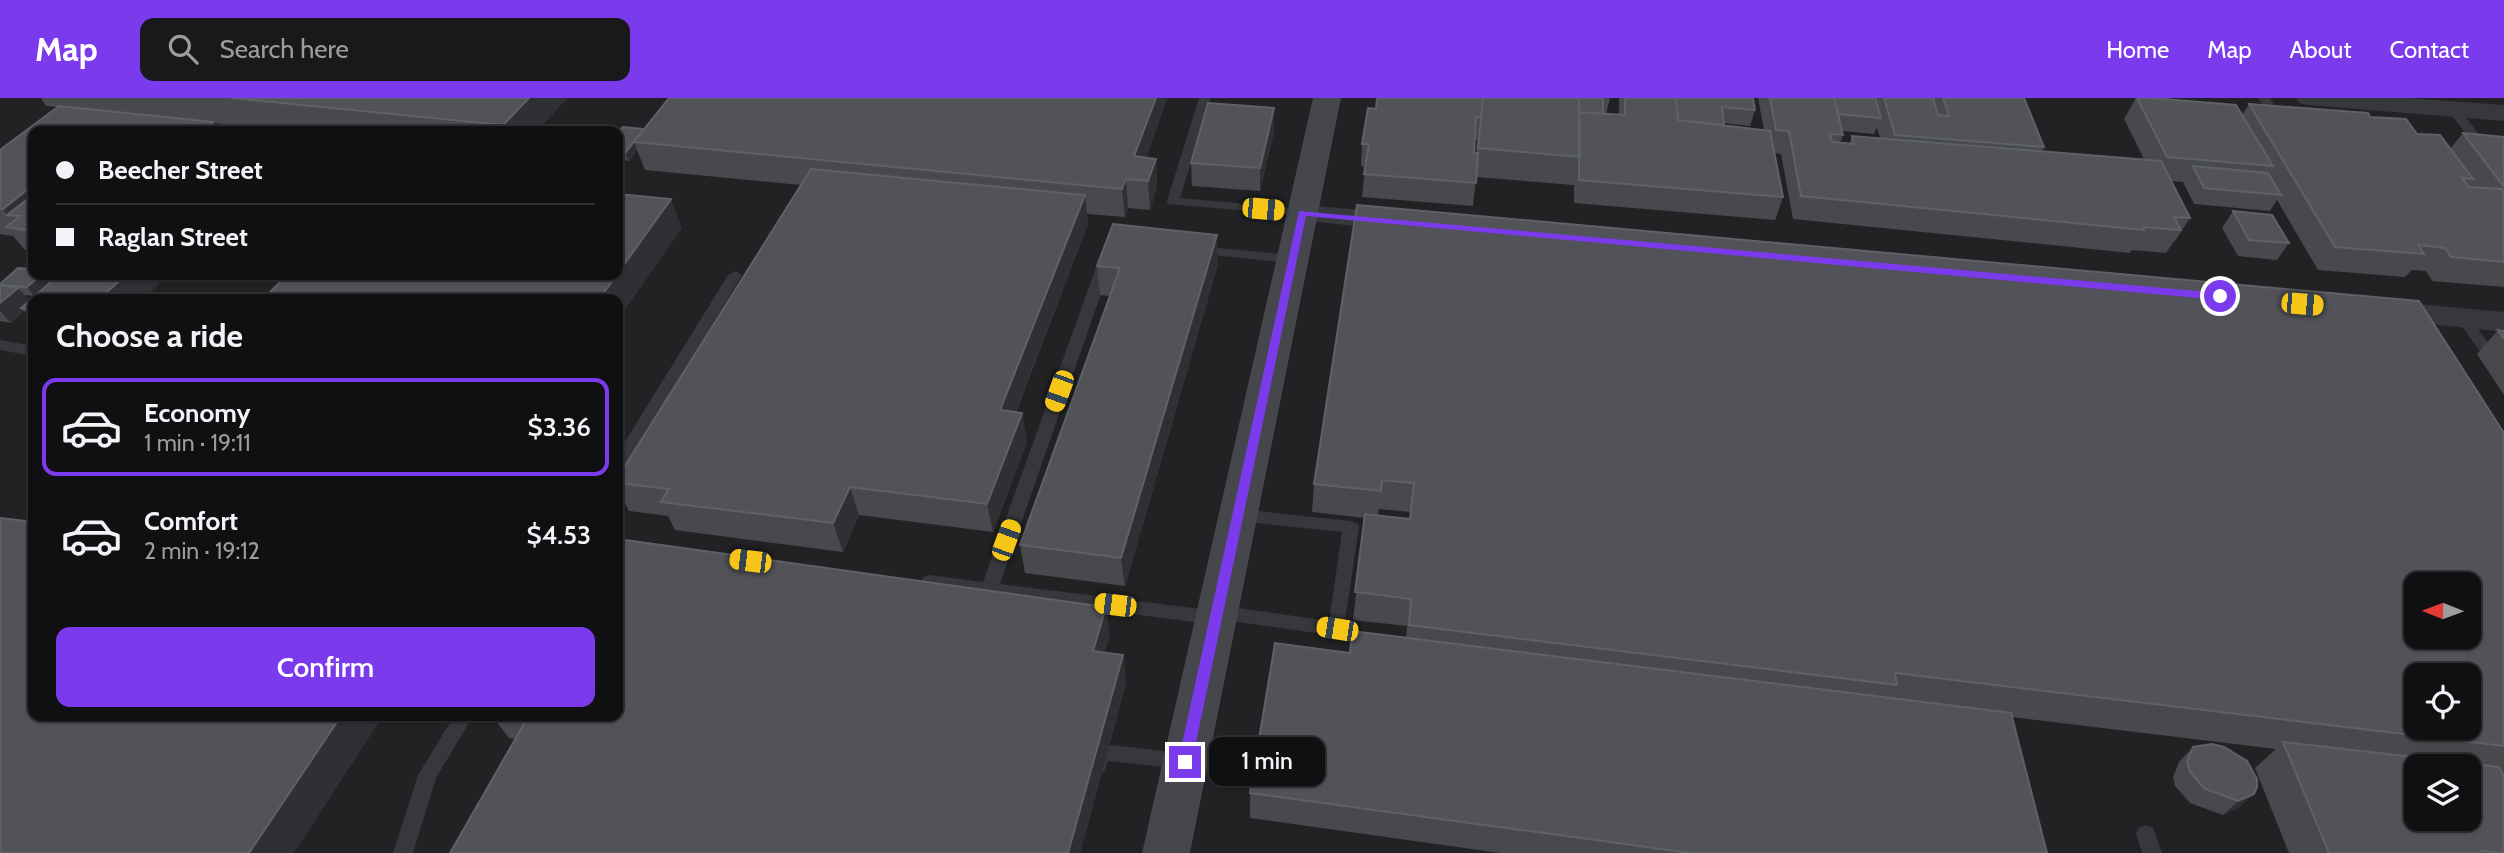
<!DOCTYPE html>
<html lang="en">
<head>
<meta charset="utf-8">
<style>
	:root { --surface:#101012; --page:#19191b; --text:#f1f3f6; --muted:#9c9d9f; --line:#303032; --accent:#7c3aed }
	body { margin:0; font-family:Cabin,sans-serif; background:var(--page); color:var(--text); height:100vh; display:flex; flex-direction:column; font-size:26px; white-space:nowrap }
	* { box-sizing:border-box; margin:0 }
	p { font-size:23px; color:var(--muted) }
	.icon { flex:none; width:38px; height:38px; fill:none; stroke:currentColor; stroke-width:2; stroke-linecap:round; stroke-linejoin:round }
	.map { position:relative; flex:1; overflow:hidden }
	.drawer { position:absolute; left:28px; top:196px; width:595px; height:427px; display:flex; flex-direction:column; background:var(--surface); border-radius:14px; box-shadow:0 2px 5px #0004,0 0 0 2px var(--line) }
	.drawer>* { flex:none }
	.guide { position:absolute; left:28px; top:28px; width:595px; height:154px; border-radius:14px; box-shadow:0 2px 5px #0004,0 0 0 2px var(--line); display:grid; align-content:center; height:154px; padding:0 28px; background:var(--surface) }
	.needle { width:46px; rotate:271deg }
	.fabs { position:absolute; left:2404px; top:474px; display:grid; gap:14px }
	.fabs a { display:grid; place-items:center; width:77px; height:77px; border-radius:14px; background:var(--surface); box-shadow:0 2px 5px #0004,0 0 0 2px var(--line); font-size:35px }
	.end { position:absolute; width:32px; height:32px; margin:-16px; border:9px solid #7c3aed; background:#fff; box-shadow:0 0 0 4px #fff }
	.from { border-radius:50% }
	.bubble { position:absolute; height:49px; border-radius:14px; background:var(--surface); box-shadow:0 2px 5px #0004,0 0 0 2px var(--line); font-size:23px; font-weight:600; line-height:49px; text-align:center }
	.car { position:absolute; width:21px; height:42px; margin:-21px -10px; border-radius:9px; box-shadow:0 0 5px 2px #0007; background:linear-gradient(#f5c518 24%,#345 0 40%,#f5c518 0 76%,#345 0 86%,#f5c518 0) }
	.guide b { display:flex; align-items:center; gap:24px; height:66px; font-size:26px }
	.guide b+b { border-top:2px solid var(--line) }
	.guide i { width:18px; height:18px; background:var(--text) }
	ul { padding:0; list-style:none }
	li { display:flex; align-items:center; gap:21px; height:98px; margin:0 14px 10px; padding:0 14px; border:4px solid transparent; border-radius:14px }
	li div { flex:1 }
	li b { display:block; font-size:26px }
	li em { font-style:normal; font-weight:600 }
	li.active { border-color:var(--accent) }
	li>.icon { width:63px; height:63px; stroke-width:1.5 }
	h2 { padding:0 28px; font-size:32px; line-height:84px }
	.cta { display:flex; gap:14px; margin-top:auto; padding:14px 28px }
	.cta a { flex:1; height:80px; border-radius:14px; background:var(--accent); color:#fff; font-size:28px; font-weight:600; line-height:80px; text-align:center }
	header { display:flex; align-items:center; gap:42px; box-sizing:border-box; height:98px; padding:0 35px; background:var(--accent); color:#fff }
	header strong { font-size:33px }
	nav { display:flex; gap:38px; margin-inline-start:auto; font-size:24px }
	.search { width:490px; height:63px; background:var(--page); display:flex; align-items:center; gap:18px; box-sizing:border-box; padding:0 24px; border-radius:14px; color:var(--muted); font-size:26px }
	.map>svg:first-child { display:block }
	.built { fill:#222225; fill-rule:evenodd }
	.lines { fill:none; stroke-linecap:round; stroke-linejoin:round }
	.lane { fill:#37383d; fill-rule:evenodd }
	.street { fill:#37383d; fill-rule:evenodd }
	.secondary { fill:#45474d; fill-rule:evenodd }
	.wall { fill:#47494d; fill-rule:evenodd }
	.shaded-wall { fill:#2f3033 }
	.building { fill:#525359; stroke:#5f6168; stroke-width:2; fill-rule:evenodd }
	.route { fill:#7c3aed }
</style>
</head>
<body>
<header>
<strong>Map</strong>
<div class="search"><svg class="icon" aria-label="search" viewBox="0 0 24 24"><circle cx="10" cy="10" r="6"/><path d="M15 15l6 6"/></svg>Search here</div>
<nav><a>Home</a><a>Map</a><a>About</a><a>Contact</a></nav>
</header>
<div class="map">
<svg width="2504" height="755" viewBox="0 0 2504 755">
	<rect width="100%" height="100%" fill="#161618"/>
	<path class="built" d="M0,0H2504V755H0ZM33,33H618V177H33ZM33,201H618V618H33ZM2417,486H2469V539H2417ZM2417,578H2469V630H2417ZM2417,668H2469V721H2417Z"/>
	<g class="lines">
		<path class="lane" d="M1199,0H1211L1180,100L1302,111L1309,115L1307,118L1168,106L1167,103Z
			M2258,0H2270L2285,25L2283,28H2275Z
			M2453,7L2457,8L2488,48V54H2480L2449,14L2447,11Z
			M1197,148L1292,157L1299,161L1292,165L1192,155L1190,152Z
			M1105,160L1112,164L1000,486L1209,512L1217,507L1329,523L1342,434L1238,423L1232,421L1230,417L1232,413L1238,411L1351,423L1357,425L1359,429L1343,536L1337,538L1224,522L1216,527L923,489L921,484L923,479L929,477L983,484L1098,164Z
			M735,173L742,177L624,372L618,374V355L728,177Z
			M2464,216L2469,218L2491,249L2493,252L2491,255H2481L2459,224L2457,221Z
			M0,242L33,248V258L0,252Z
			M454,618H473L436,680L413,755H393L418,677Z
			M1101,646L1182,655L1189,657L1191,663L1189,669L1182,671L1108,663L1104,674L1097,676L1090,674L1088,668L1094,648Z
			M2146,727L2153,730L2162,755H2142L2136,736L2139,730Z"/>
		<path class="street" d="M2296,0H2407L2504,7V23L2308,7L2299,5Z
			M1302,107L1400,115L1410,118L1414,124L1410,130L1400,133L1292,121L1288,115L1292,109Z
			M2384,203L2504,214V234L2374,220L2369,213L2374,206Z"/>
		<path class="secondary" d="M1313,0H1341L1190,755H1142Z"/>
	</g>
	<path class="wall" d="M41,0H567L537,33H298L213,25L33,33V153L25,152L13,138L0,136V52L58,9L46,8Z
		M669,0H1167L1146,60L1156,61L1157,89L1150,112L1128,110L1125,119L1087,116L1088,126L1016,314L1022,315L1027,344L993,434L859,417L843,454L675,432L668,418L629,413L618,391V379L801,87L645,72L637,52L629,63L618,62V34L644,31Z
		M1377,0H1610L1606,16L1619,17V0H1753L1755,12L1750,28L1724,25V27L1764,32L1758,0H2024L2044,49L2042,53L2144,61L2124,21L2136,0H2152L2242,17L2249,6L2370,19L2417,36L2450,51L2463,35L2504,39V189L2432,183L2426,173L2412,172L2405,179L2318,172L2277,102L2270,113L2194,106L2183,84L2171,83L2190,120L2175,143H2174L2166,155L2131,152L2130,155L1793,121L1781,56L1775,55L1783,99L1775,122L1574,105V87L1476,79L1473,108L1362,99L1365,69L1361,68L1362,46L1376,11ZM1877,29L1880,40L1852,38L1849,46L1840,45L1843,37L1842,33L1874,36ZM1475,42H1477L1476,55H1474Z
		M1274,33L1260,93L1192,88L1191,65Z
		M1357,107L2504,335V755H2289L2255,670L2276,651L2012,619L2047,755H1500L1250,720V695L1350,555L1406,540L1407,528L1353,522L1365,420L1312,414L1314,386ZM1379,411L1410,414L1409,421L1378,417Z
		M2233,113L2289,145L2277,162L2238,158L2222,130Z
		M1218,166L1125,488L1025,475L1020,447L1110,198L1100,197L1097,168Z
		M53,180L34,198L25,197L30,203L33,201V224L24,213L11,225L0,223V186Z
		M2498,232L2504,233V297L2477,256Z
		M1110,536L1104,555L1123,557L1126,585L1080,755H450L515,641L509,640L492,618H618Z
		M2193,649L2254,696L2238,710L2223,717L2190,705L2175,688L2173,679L2179,664Z"/>
	<path class="shaded-wall" d="M529,0H567L537,33H506L503,27Z
		M1156,0H1167L1138,82L1134,58Z
		M1274,10V33L1260,93V70Z
		M213,24L219,33H202Z
		M634,44L637,52L629,63L625,55Z
		M1156,61L1157,89L1150,112L1148,83Z
		M1126,81L1128,110L1125,119L1122,91Z
		M33,87V133L20,118L7,117L3,111Z
		M1085,97L1088,126L1005,341L1000,312Z
		M671,101L682,130L618,222V201H599L617,177H618V175Z
		M1217,137L1218,166L1125,488L1121,460Z
		M41,177H50L53,180L34,198L27,189Z
		M126,177H169L143,201H99Z
		M18,190L33,206L21,210L24,213L11,225L0,213V205Z
		M1022,315L1027,344L993,434L987,406Z
		M850,389L859,417L843,454L833,425Z
		M1106,509L1110,536L1097,580L1093,553Z
		M1123,557L1126,585L1080,755H1068Z
		M341,618H383L294,755H249Z
		M2254,696L2238,710L2223,717L2238,703Z"/>
	<path class="building" d="M231,0H529L503,27Z
		M669,0H1156L1134,58L1156,61L1148,83L1126,81L1122,91L634,44Z
		M1377,0H1483L1481,20L1476,19L1474,55H1478L1476,85L1364,76L1369,46H1362L1368,10L1376,11Z
		M1483,0H1579L1580,59L1478,50Z
		M1579,0H1603V16L1579,14Z
		M1625,0H1676L1678,22L1770,33L1783,99L1579,82V14L1625,17Z
		M1676,0H1753L1755,12L1722,9L1724,27L1678,22Z
		M1770,0H1834L1843,37L1830,36L1832,44L1854,46L1852,38L2161,63L2190,120L2174,119L2181,132L2143,129L2144,132L1801,98L1789,33L1776,32Z
		M1834,0H1875L1881,20L1838,16Z
		M1884,0H1933L1938,17L1949,18L1943,0H2024L2044,49L1895,37Z
		M2137,0H2152L2236,7L2273,68L2167,59Z
		M1208,5L1274,10L1260,70L1191,65Z
		M2249,6L2368,15L2370,19L2406,21L2417,36L2440,37L2473,81L2462,80L2469,89L2502,91L2504,94V164L2451,159L2445,150L2418,147L2424,156L2335,149Z
		M59,8L213,24L202,33H33V87L3,111H0V52Z
		M623,29L644,31L625,55L618,54V34Z
		M2463,35L2504,39V89Z
		M2193,68L2268,75L2281,97L2204,90Z
		M811,71L1085,97L1000,312L1022,315L987,406L850,389L833,425L661,404L669,391L618,385V379Z
		M618,96L671,101L618,175Z
		M33,97V133L6,129L20,118L7,117Z
		M1357,107L2419,203L2504,335V648L1895,575L1897,587L1409,527L1411,501L1355,494L1365,416L1410,421L1414,385L1382,382L1381,393L1314,386ZM2417,486H2469V539H2417ZM2417,578H2469V630H2417Z
		M2233,113L2272,117L2289,145L2249,142Z
		M1113,126L1217,137L1121,460L1020,447L1120,170L1097,168Z
		M18,170L33,171V177H41L27,189L0,187V186Z
		M59,177H126L99,201H33V212L21,210Z
		M287,177H617L599,201H263Z
		M0,187L18,190L0,205Z
		M2498,232L2504,233V241Z
		M0,420L33,424V618H341L249,755H0Z
		M618,441L1106,509L1093,553L1123,557L1068,755H450L528,619L517,618H618Z
		M1352,533L2011,615L2047,755H1690L1250,695L1275,545L1350,555Z
		M2283,644L2499,669L2504,678V755L2480,753L2481,755H2329ZM2417,668H2469V721H2417Z
		M2212,646L2224,649L2247,663L2257,681V689L2254,696L2238,703L2205,691L2190,674L2187,664L2193,649Z"/>
	<path class="route" d="M1299,113L2220,195L2225,198L2220,202L1306,118L1192,664L1185,670L1178,664Z"/>
</svg>
<div class="fabs">
<a><svg class="needle" viewBox="-14 -14 28 28"><path d="M0-13l5 13h-10z" fill="#e53935"/><path d="M0 13l5-13h-10z" fill="#9c9d9f"/></svg></a>
<a><svg class="icon" aria-label="locate" viewBox="0 0 24 24"><circle cx="12" cy="12" r="6"/><path d="M12 2v4M12 18v4M2 12h4M18 12h4"/></svg></a>
<a><svg class="icon" aria-label="layers" viewBox="0 0 24 24"><path d="M12 4l9 5-9 5-9-5zM3 14l9 5 9-5"/></svg></a>
</div>
<i class="end from" style="left:2220px;top:198px"></i>
<i class="end" style="left:1185px;top:664px"></i>
<div class="bubble" style="left:1209px;top:639px;width:116px">1 min</div>
<i class="car" style="left:1263px;top:111px;rotate:95deg"></i>
<i class="car" style="left:2302px;top:206px;rotate:95deg"></i>
<i class="car" style="left:1059px;top:293px;rotate:200deg"></i>
<i class="car" style="left:1006px;top:442px;rotate:20deg"></i>
<i class="car" style="left:750px;top:463px;rotate:277deg"></i>
<i class="car" style="left:1115px;top:507px;rotate:277deg"></i>
<i class="car" style="left:1337px;top:531px;rotate:279deg"></i>
<div class="guide">
<b><i class="from"></i>Beecher Street</b>
<b><i></i>Raglan Street</b>
</div>
<section class="drawer">
<h2>Choose a ride</h2>
<ul>
<li class="active"><svg class="icon" aria-label="car" viewBox="0 0 24 24"><path d="M5 17H2v-5l4-1 3-4h7l3 4 3 1v5h-3M9 17h6M6 11h13"/><circle cx="7" cy="17" r="2"/><circle cx="17" cy="17" r="2"/></svg><div><b>Economy</b><p>1 min · 19:11</p></div><em>$3.36</em></li>
<li><svg class="icon" aria-label="car" viewBox="0 0 24 24"><path d="M5 17H2v-5l4-1 3-4h7l3 4 3 1v5h-3M9 17h6M6 11h13"/><circle cx="7" cy="17" r="2"/><circle cx="17" cy="17" r="2"/></svg><div><b>Comfort</b><p>2 min · 19:12</p></div><em>$4.53</em></li>
</ul>
<div class="cta"><a>Confirm</a></div>
</section>
</div>
</body>
</html>
